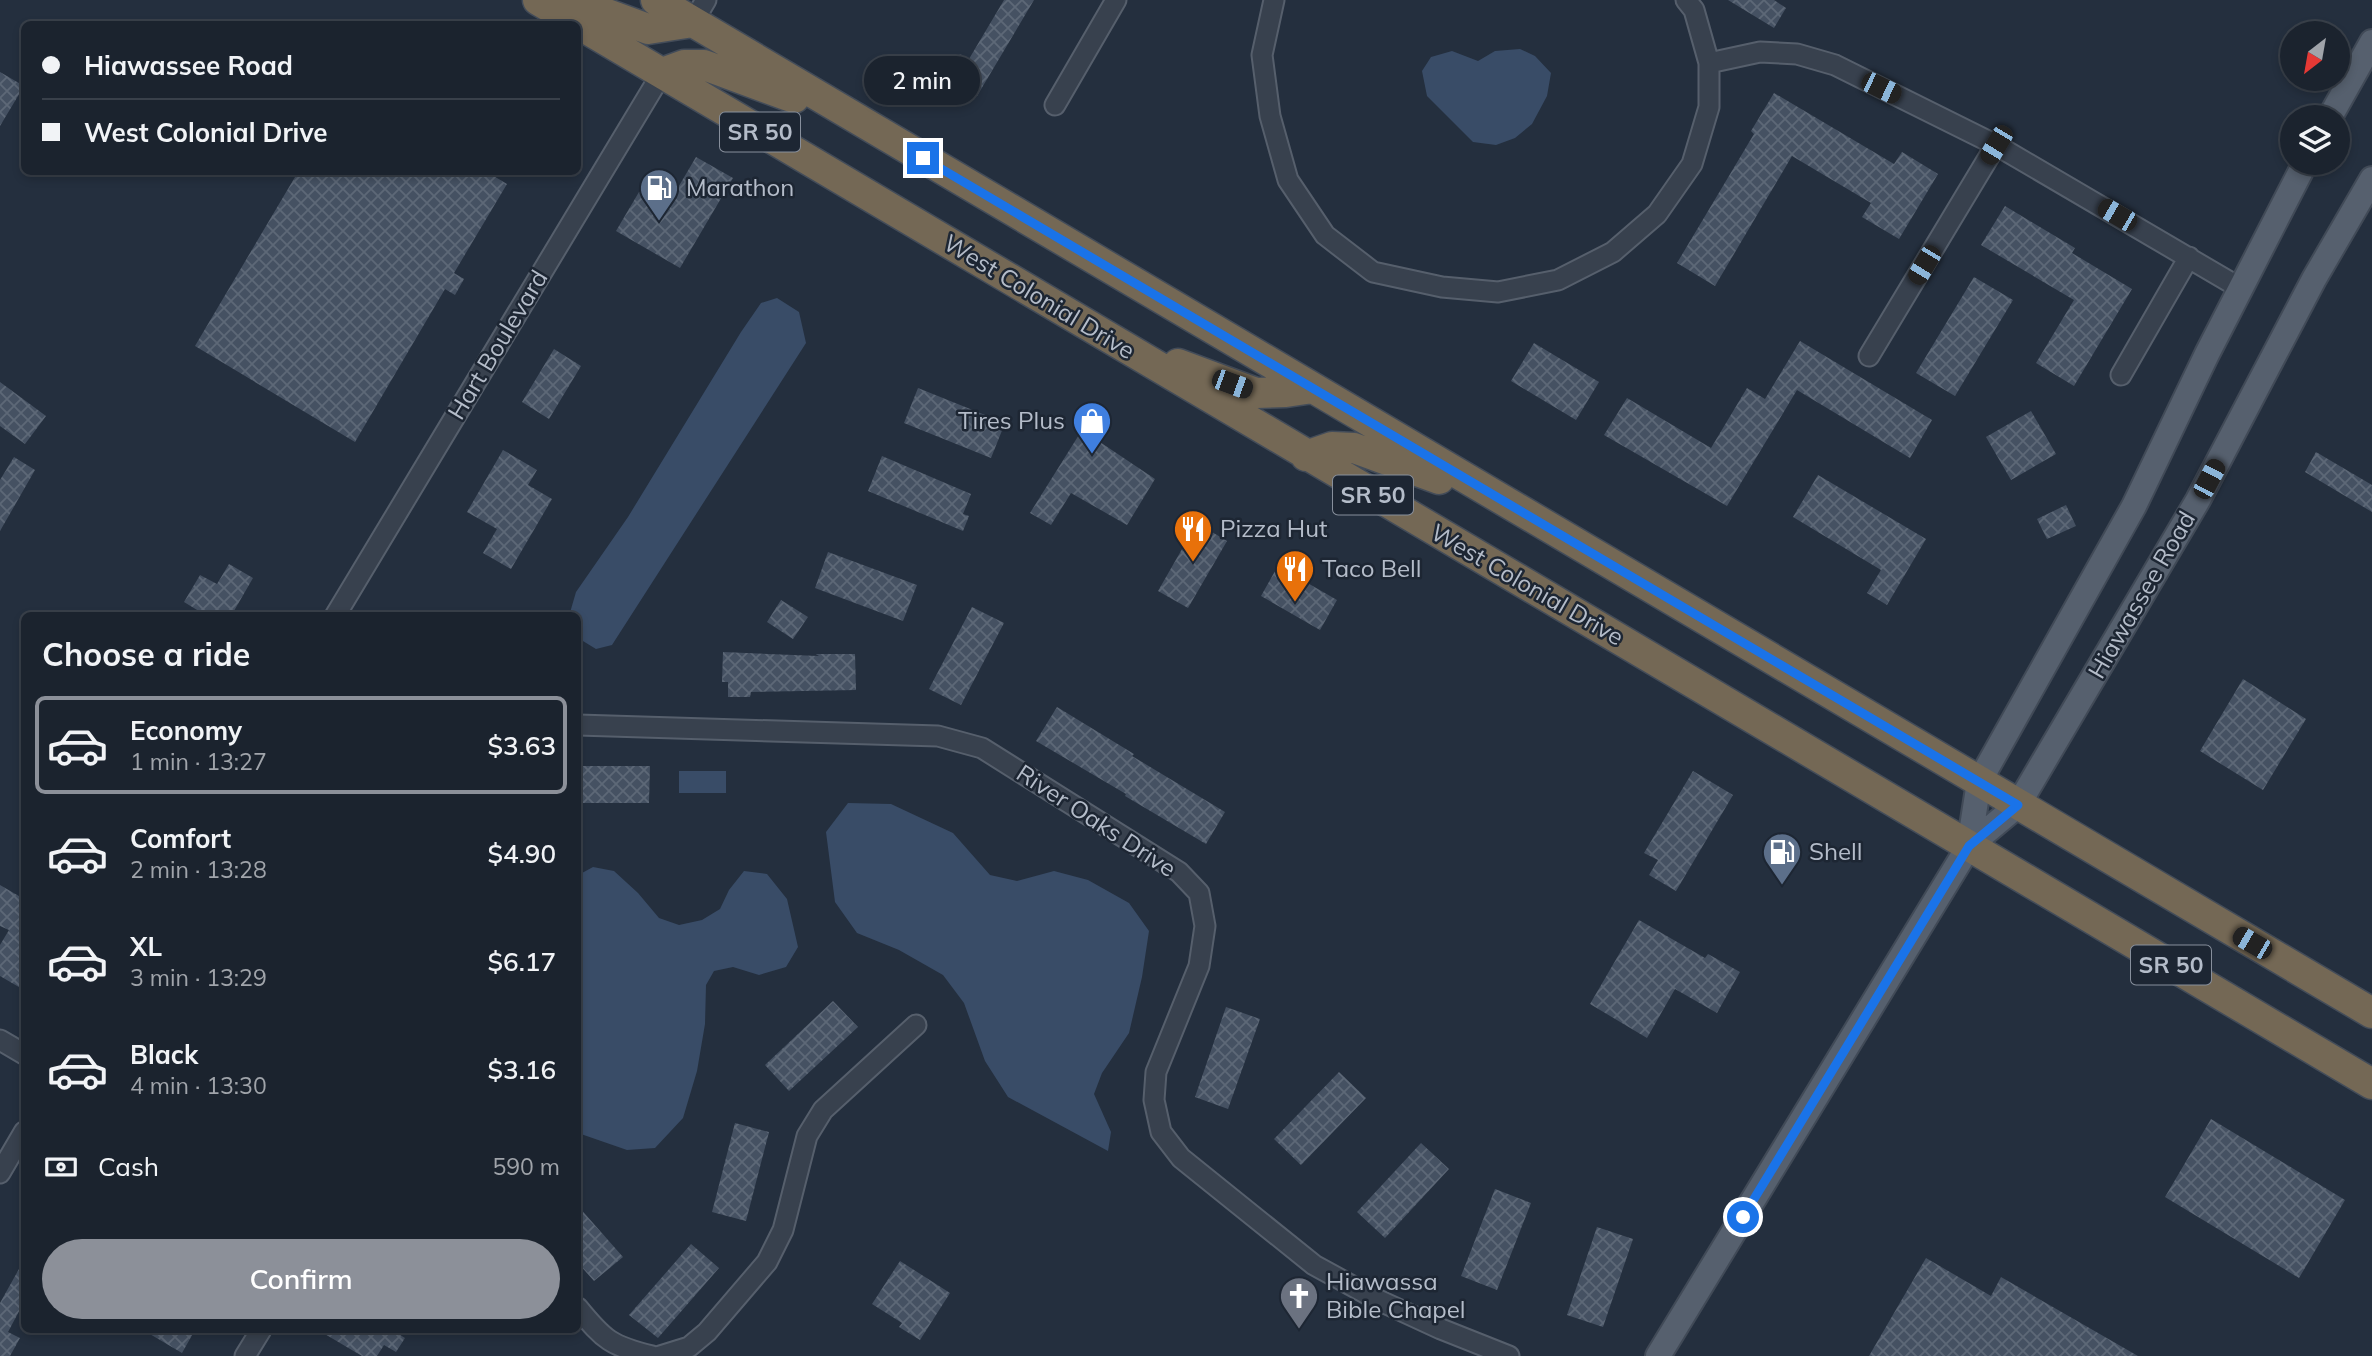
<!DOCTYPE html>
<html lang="en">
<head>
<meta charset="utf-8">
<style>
	:root { --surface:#1b232e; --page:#242b36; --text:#f1f3f6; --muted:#a0a4aa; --line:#39404a; --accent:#8c9099 }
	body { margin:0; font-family:Mulish,sans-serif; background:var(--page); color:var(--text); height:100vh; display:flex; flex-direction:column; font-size:26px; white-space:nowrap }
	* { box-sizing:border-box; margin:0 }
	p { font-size:23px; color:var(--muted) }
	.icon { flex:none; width:38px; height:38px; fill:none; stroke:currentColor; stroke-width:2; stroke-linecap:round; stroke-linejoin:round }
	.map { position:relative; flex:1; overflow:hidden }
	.details { position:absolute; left:21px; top:612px; width:560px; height:721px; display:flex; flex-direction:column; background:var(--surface); border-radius:10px; box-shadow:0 4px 10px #0003,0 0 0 2px var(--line) }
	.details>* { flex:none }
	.hud { position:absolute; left:21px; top:21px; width:560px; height:154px; border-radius:10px; box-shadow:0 4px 10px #0003,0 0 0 2px var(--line); display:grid; align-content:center; height:154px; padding:0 21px; background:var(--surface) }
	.needle { width:46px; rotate:211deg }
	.buttons { position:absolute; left:2280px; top:21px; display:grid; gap:14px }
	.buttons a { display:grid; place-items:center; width:70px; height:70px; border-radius:50%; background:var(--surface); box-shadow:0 4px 10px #0003,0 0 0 2px var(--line); font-size:35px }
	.end { position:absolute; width:32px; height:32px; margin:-16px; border:9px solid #1a73e8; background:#fff; box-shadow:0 0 0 4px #fff }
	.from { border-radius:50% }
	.bubble { position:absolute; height:49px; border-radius:24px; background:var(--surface); box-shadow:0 4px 10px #0003,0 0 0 2px var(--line); font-size:23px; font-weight:600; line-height:49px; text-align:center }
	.car { position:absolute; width:21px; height:42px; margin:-21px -10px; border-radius:9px; box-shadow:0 0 5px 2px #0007; background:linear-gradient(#222 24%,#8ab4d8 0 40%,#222 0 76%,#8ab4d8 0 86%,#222 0) }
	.hud b { display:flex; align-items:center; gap:24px; height:66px; font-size:26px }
	.hud b+b { border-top:2px solid var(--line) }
	.hud i { width:18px; height:18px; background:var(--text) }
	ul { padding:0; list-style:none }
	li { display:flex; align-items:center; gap:21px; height:98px; margin:0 14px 10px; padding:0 7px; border:4px solid transparent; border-radius:10px }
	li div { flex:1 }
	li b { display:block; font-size:26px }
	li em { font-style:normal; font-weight:600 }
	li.current { border-color:var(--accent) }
	li>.icon { width:63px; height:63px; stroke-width:1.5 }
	h2 { padding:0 21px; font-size:32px; line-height:84px }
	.pay { display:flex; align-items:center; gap:18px; height:77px; padding:0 21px; font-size:26px }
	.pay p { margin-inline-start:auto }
	.primary-button { display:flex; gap:14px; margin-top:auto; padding:14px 21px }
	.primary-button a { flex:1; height:80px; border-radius:42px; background:var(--accent); color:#fff; font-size:28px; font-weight:600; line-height:80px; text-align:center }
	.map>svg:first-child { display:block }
	.water { fill:#394c67 }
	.building { fill:url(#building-cross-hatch) }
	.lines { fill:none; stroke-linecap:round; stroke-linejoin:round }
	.minor-casing { stroke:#565f6c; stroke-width:23 }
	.major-casing { stroke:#414a57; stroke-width:28 }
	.highway-casing { stroke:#434c59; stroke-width:33 }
	.minor { stroke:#38414e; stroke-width:19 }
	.major { stroke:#56606e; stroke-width:24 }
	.highway { stroke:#746855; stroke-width:30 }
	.route { stroke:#1a73e8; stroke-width:9 }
	.labels { text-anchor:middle; stroke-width:5; stroke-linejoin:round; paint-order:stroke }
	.shield { fill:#1d2633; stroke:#878f9c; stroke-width:2 }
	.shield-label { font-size:23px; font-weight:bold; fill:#b4bcc9 }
	.poi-label { font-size:24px; fill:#b4bcc9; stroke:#1d2633; text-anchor:start }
	.street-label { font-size:24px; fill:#b4bcc9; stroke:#1d2633 }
</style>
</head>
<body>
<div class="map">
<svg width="2372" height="1356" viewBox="0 0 2372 1356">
	<defs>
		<pattern id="building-cross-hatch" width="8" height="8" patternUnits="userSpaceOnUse" patternTransform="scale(1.75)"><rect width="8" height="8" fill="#455162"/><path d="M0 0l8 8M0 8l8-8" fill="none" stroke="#5d6877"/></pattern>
	</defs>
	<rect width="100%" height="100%" fill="#242f3e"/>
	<path class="water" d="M1520,49L1535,56L1551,73L1547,96L1532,124L1515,138L1496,145L1473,142L1427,96L1422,71L1431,57L1452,51L1478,61L1495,51Z
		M777,298L799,312L806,343L612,645L596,649L578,638V616H569L576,592L628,517L741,332L761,303Z
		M679,771H726V793H679Z
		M848,803L891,804L953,833L990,875L1017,881L1054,871L1088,880L1129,903L1149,931L1142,977L1129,1033L1102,1073L1094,1094L1111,1132L1108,1151L1008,1097L985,1061L964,1003L943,975L899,950L857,933L835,902L826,832Z
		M593,867L614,871L638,893L659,918L679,925L702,920L720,909L729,890L744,871L767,874L787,899L798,947L786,967L759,975L733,967L714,971L706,985L705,1024L697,1071L683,1118L655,1148L627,1150L578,1133V884L582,873Z"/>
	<path class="building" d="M1004,0H1034L977,96L946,77L960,54L969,59Z
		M1728,0H1774L1786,8L1774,28Z
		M0,72L24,86L0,126Z
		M1774,93L1894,164L1902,152L1938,174L1899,239L1862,217L1871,203L1792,156L1715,286L1677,263L1754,134L1751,131Z
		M696,157L733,178L680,268L616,231L649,175L676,191Z
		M298,172H487L507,184L454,273L464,279L455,295L445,289L355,442L195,346Z
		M2005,206L2075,248L2072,253L2132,289L2074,386L2036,363L2074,300L1981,245Z
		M1974,277L2013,300L1955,396L1916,373Z
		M1800,341L1932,420L1910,458L1797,390L1727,506L1604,435L1627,398L1711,448L1747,388L1765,399Z
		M1534,343L1599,382L1576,420L1511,381Z
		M554,349L581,366L549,419L522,402Z
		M0,382L46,416L25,444L0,426Z
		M918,388L1005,423L991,458L904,423Z
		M2031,411L2056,454L2011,480L1986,437Z
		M1082,430L1155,479L1127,525L1071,493L1051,525L1030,513Z
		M503,450L537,470L528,485L552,499L511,569L483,553L497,529L467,512Z
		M2316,452L2372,485V512L2305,472Z
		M882,456L971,494L963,514L969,516L963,531L868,491Z
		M14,457L35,470L0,531V480Z
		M1818,475L1926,539L1887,605L1867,593L1881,570L1793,517Z
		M2066,505L2076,526L2047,539L2037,519Z
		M1197,523L1227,541L1188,608L1158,591Z
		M828,552L917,585L903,621L815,588Z
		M229,564L253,578L231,616H207L184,602L200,575L217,584Z
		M1278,566L1337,600L1320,630L1261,596Z
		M781,600L808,617L793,639L767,622Z
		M972,607L1004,623L961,705L929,689Z
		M723,652L819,656L816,654H855L856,690L751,692L750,697H728V682H722Z
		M2243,679L2306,719L2263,790L2200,751Z
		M1057,707L1134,754L1132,756L1225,812L1206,844L1125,796L1126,794L1036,741Z
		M578,766H650L649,803H578Z
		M1693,771L1733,795L1676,891L1649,875L1658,860L1644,853Z
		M0,885L24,899V990L0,976V945L9,930L0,926Z
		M1639,920L1705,958L1708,954L1740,972L1717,1013L1675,989L1647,1038L1590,1004Z
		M833,1001L858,1027L789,1091L765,1065Z
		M1226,1007L1260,1019L1228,1109L1195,1097Z
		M1339,1072L1366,1098L1301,1165L1274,1139Z
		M2211,1119L2345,1200L2299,1278L2165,1197Z
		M735,1123L769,1132L746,1221L712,1212Z
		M1421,1143L1449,1169L1385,1238L1357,1212Z
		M1495,1189L1531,1203L1497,1290L1461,1276Z
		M578,1206L623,1257L594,1281L578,1263Z
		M1597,1227L1633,1239L1603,1327L1567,1315Z
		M691,1244L719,1268L658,1338L629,1315Z
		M1926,1258L1991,1296L2001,1277L2138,1356H1869Z
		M24,1260V1302L8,1332L20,1338L10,1356H0V1303Z
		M900,1261L950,1293L920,1340L899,1327L902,1323L872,1304Z
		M143,1330H195L182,1353Z
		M318,1330H392L405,1338L396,1352L384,1345L377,1356H362Z"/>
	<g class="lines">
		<g class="minor-casing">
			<path id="minor" d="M1274,0L1262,55L1270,116L1288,180L1325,235L1373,272L1442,287L1498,292L1558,280L1613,252L1657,214L1692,164L1709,107V63L1694,10L1686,0
				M693,22L706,0
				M1709,63L1760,52L1797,54L1835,65L1996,145L2240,288
				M1055,105L1116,0
				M1869,356L1996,145
				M2121,375L2189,257
				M335,616L662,73
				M578,725L938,736L982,748L1179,872L1199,893L1205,926L1199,966L1156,1072L1154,1100L1161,1132L1181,1158L1314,1265L1376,1299L1441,1329L1509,1356
				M0,1040L24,1054
				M0,1173L24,1132
				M578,1308C604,1340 611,1346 652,1356
				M245,1356L261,1330
				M660,1356L689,1347L707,1332L767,1262L783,1230L807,1136L823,1110L916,1025"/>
		</g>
		<g class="major-casing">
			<path id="major" d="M2330,117L2372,42
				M1969,846L1979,782L2134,506L2207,354L2305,163
				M1658,1356L1969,846L2018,805L2198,500L2314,279L2372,179"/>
		</g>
		<g class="highway-casing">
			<path id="highway" d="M538,0L2372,1084
				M569,0L648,29L693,22
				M656,0L2372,1013
				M662,73L684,65H704L794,98
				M1178,364L1256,393L1286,392L1313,388
				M1306,456L1332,447L1354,448L1439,479"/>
		</g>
		<use href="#minor" class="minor"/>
		<use href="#major" class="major"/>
		<use href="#highway" class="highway"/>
	</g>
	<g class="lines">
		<path class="route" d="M923,158L2018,805L1969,846L1743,1217"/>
	</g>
	<defs>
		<g id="fuel-pin" transform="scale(2.0125)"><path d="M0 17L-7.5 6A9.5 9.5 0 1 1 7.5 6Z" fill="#5c6f8a" stroke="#1d2633"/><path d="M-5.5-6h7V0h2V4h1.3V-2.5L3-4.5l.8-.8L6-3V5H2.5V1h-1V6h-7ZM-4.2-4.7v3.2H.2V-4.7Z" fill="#fff"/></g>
		<g id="shop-pin" transform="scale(2.0125)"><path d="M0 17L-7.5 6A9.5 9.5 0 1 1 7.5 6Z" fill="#3f7fe0" stroke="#1d2633"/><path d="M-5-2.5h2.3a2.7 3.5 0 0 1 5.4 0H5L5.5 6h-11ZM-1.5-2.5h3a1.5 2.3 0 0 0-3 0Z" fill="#fff"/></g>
		<g id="restaurant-pin" transform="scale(2.0125)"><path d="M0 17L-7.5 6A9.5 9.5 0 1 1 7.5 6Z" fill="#e8710a" stroke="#1d2633"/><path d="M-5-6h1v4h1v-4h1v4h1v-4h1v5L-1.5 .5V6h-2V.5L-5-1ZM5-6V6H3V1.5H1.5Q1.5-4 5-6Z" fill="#fff"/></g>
		<g id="church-pin" transform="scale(2.0125)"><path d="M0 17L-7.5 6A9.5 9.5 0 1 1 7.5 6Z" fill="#6b7280" stroke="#1d2633"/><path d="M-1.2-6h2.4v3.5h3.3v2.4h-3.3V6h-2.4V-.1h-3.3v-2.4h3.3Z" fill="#fff"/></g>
	</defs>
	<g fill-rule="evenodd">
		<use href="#fuel-pin" x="659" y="188"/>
		<use href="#shop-pin" x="1092" y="421"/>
		<use href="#restaurant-pin" x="1193" y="529"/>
		<use href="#restaurant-pin" x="1295" y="569"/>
		<use href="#fuel-pin" x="1782" y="852"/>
		<use href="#church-pin" x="1299" y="1296"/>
	</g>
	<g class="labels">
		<g class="shield">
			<rect x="720" y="112.5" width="80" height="39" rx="5"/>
			<rect x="1333" y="475.5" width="80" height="39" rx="5"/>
			<rect x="2131" y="945.5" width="80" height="39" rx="5"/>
		</g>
		<g class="shield-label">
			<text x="760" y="140">SR 50</text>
			<text x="1373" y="503">SR 50</text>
			<text x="2171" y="973">SR 50</text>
		</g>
		<g class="poi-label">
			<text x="686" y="196">Marathon</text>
			<text x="1065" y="429" text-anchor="end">Tires Plus</text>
			<text x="1220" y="537">Pizza Hut</text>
			<text x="1322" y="577">Taco Bell</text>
			<text x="1809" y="860">Shell</text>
			<text x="1326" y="1290">Hiawassa<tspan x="1326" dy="28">Bible Chapel</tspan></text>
		</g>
		<g class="street-label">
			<text transform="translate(1039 297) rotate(31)" y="8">West Colonial Drive</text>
			<text transform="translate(498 345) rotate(-59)" y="8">Hart Boulevard</text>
			<text transform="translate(1527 585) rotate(30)" y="8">West Colonial Drive</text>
			<text transform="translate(2142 595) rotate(-60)" y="8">Hiawassee Road</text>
			<text transform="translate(1096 821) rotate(33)" y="8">River Oaks Drive</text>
		</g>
	</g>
</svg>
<div class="buttons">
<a><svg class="needle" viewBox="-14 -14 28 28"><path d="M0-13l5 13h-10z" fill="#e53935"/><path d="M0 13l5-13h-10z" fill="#a0a4aa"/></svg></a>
<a><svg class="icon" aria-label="layers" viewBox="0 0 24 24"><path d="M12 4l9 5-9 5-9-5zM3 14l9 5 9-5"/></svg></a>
</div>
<i class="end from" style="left:1743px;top:1217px"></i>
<i class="end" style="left:923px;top:158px"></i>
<div class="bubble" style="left:864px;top:56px;width:116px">2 min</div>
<i class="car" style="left:1881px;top:88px;rotate:116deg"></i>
<i class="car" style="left:1996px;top:145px;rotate:211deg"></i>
<i class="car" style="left:2117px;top:215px;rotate:300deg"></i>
<i class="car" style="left:1924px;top:265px;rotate:211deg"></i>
<i class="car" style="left:1232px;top:384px;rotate:110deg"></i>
<i class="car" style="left:2209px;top:479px;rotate:28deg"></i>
<i class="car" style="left:2252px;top:943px;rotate:300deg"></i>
<div class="hud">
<b><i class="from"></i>Hiawassee Road</b>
<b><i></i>West Colonial Drive</b>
</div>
<section class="details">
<h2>Choose a ride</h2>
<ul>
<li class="current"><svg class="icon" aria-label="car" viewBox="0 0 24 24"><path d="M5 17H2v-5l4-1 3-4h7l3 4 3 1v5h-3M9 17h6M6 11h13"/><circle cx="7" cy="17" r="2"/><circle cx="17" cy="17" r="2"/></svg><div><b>Economy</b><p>1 min · 13:27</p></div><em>$3.63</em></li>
<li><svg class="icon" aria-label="car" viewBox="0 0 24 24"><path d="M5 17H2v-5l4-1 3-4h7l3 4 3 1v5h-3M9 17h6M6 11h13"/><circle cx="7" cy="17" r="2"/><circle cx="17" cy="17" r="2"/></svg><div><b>Comfort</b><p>2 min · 13:28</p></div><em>$4.90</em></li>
<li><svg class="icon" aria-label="car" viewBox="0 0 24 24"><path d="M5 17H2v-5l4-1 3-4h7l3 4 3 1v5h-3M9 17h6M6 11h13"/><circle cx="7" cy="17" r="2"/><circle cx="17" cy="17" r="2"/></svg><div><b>XL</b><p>3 min · 13:29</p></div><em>$6.17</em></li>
<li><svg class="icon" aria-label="car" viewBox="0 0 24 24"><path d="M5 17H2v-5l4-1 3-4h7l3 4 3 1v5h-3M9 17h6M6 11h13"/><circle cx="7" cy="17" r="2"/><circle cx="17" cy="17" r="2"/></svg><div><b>Black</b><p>4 min · 13:30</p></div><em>$3.16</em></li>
</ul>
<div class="pay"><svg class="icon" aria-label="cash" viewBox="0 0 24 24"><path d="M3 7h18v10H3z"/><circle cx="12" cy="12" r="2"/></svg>Cash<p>590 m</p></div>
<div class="primary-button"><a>Confirm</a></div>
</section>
</div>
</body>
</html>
